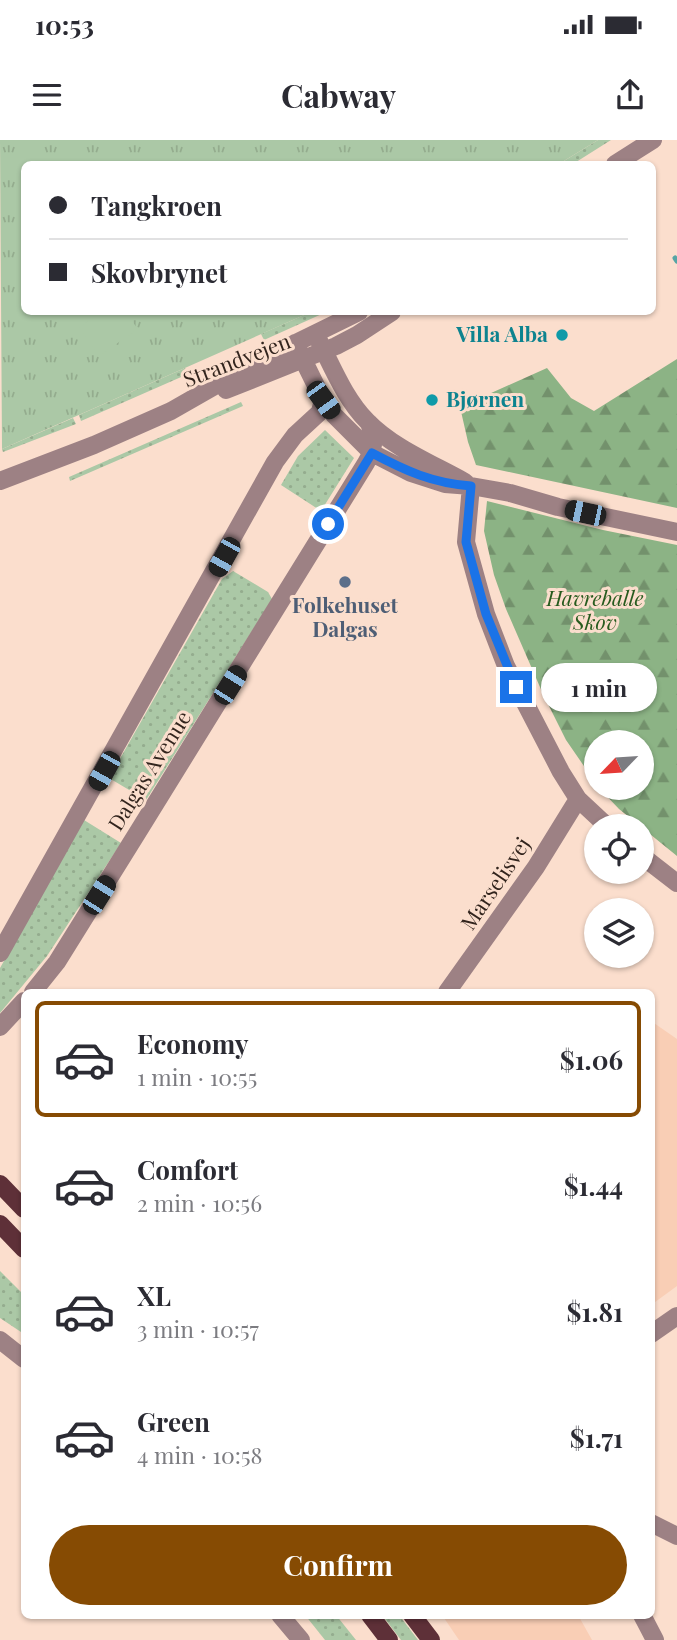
<!DOCTYPE html>
<html lang="en">
<head>
<meta charset="utf-8">
<style>
	:root { --surface:#fff; --page:#f2f2f3; --text:#2b2b33; --muted:#7c7c81; --line:#e1e1e2; --accent:#864b03 }
	body { margin:0; font-family:"Playfair Display",serif; background:var(--page); color:var(--text); height:100vh; display:flex; flex-direction:column; font-size:26px; white-space:nowrap }
	* { box-sizing:border-box; margin:0 }
	p { font-size:23px; color:var(--muted) }
	.icon { flex:none; width:38px; height:38px; fill:none; stroke:currentColor; stroke-width:2; stroke-linecap:round; stroke-linejoin:round }
	.map { position:relative; flex:1; overflow:hidden }
	.side { position:absolute; left:21px; top:849px; width:634px; height:630px; display:flex; flex-direction:column; background:var(--surface); border-radius:10px; box-shadow:0 2px 5px #0004 }
	.side>* { flex:none }
	.banner { position:absolute; left:21px; top:21px; width:635px; height:154px; border-radius:10px; box-shadow:0 2px 5px #0004; display:grid; align-content:center; height:154px; padding:0 28px; background:var(--surface) }
	.needle { width:46px; rotate:245deg }
	.fabs { position:absolute; left:584px; top:590px; display:grid; gap:14px }
	.fabs a { display:grid; place-items:center; width:70px; height:70px; border-radius:50%; background:var(--surface); box-shadow:0 2px 5px #0004; font-size:35px }
	.end { position:absolute; width:32px; height:32px; margin:-16px; border:9px solid #1a73e8; background:#fff; box-shadow:0 0 0 4px #fff }
	.from { border-radius:50% }
	.bubble { position:absolute; height:49px; border-radius:24px; background:var(--surface); box-shadow:0 2px 5px #0004; font-size:23px; font-weight:700; line-height:49px; text-align:center }
	.car { position:absolute; width:21px; height:42px; margin:-21px -10px; border-radius:9px; box-shadow:0 0 5px 2px #0007; background:linear-gradient(#222 24%,#8ab4d8 0 40%,#222 0 76%,#8ab4d8 0 86%,#222 0) }
	.banner b { display:flex; align-items:center; gap:24px; height:66px; font-size:26px }
	.banner b+b { border-top:2px solid var(--line) }
	.banner i { width:18px; height:18px; background:var(--text) }
	ul { padding:12px 0 0; list-style:none }
	li { display:flex; align-items:center; gap:21px; height:116px; margin:0 14px 10px; padding:0 14px; border:4px solid transparent; border-radius:10px }
	li div { flex:1 }
	li b { display:block; font-size:26px }
	li em { font-style:normal; font-weight:700 }
	li.selected { border-color:var(--accent) }
	li>.icon { width:63px; height:63px; stroke-width:1.5 }
	.primary-button { display:flex; gap:14px; margin-top:auto; padding:14px 28px }
	.primary-button a { flex:1; height:80px; border-radius:42px; background:var(--accent); color:#fff; font-size:28px; font-weight:700; line-height:80px; text-align:center }
	.status { display:flex; justify-content:space-between; align-items:center; height:49px; padding:0 35px; background:var(--surface); direction:ltr }
	.status svg { height:19px; fill:currentColor }
	header { display:flex; justify-content:space-between; align-items:center; height:91px; padding:0 28px; background:var(--surface); font-size:32px; font-weight:700 }
	.map>svg:first-child { display:block }
	.built { fill:#f9ceb5 }
	.grass { fill:url(#grass-dots) }
	.forest { fill:url(#forest-firs) }
	.park { fill:url(#park-tufts) }
	.garden { fill:#abc8a6 }
	.lines { fill:none; stroke-linecap:round; stroke-linejoin:round }
	.stream { stroke:#56a5a5; stroke-width:5 }
	.minor { stroke:#9d8184; stroke-width:18 }
	.major { stroke:#5e3038; stroke-width:18 }
	.route { stroke:#1a73e8; stroke-width:9 }
	.culture-dot { fill:#0f9aa8; stroke:#fbdecd; stroke-width:2.5 }
	.service-dot { fill:#5c6f8a; stroke:#fbdecd; stroke-width:2.5 }
	.labels { text-anchor:middle; stroke-width:6; stroke-linejoin:round; paint-order:stroke }
	.culture-label { font-size:21px; font-weight:bold; fill:#0d838f; stroke:#fbdecd; text-anchor:end }
	.street-label { font-size:21px; fill:#32241d; stroke:#fbdecd }
	.park-label { font-size:21px; font-style:italic; fill:#275b1e; stroke:#fbdecd }
	.service-label { font-size:21px; font-weight:bold; fill:#4e5e75; stroke:#fbdecd }
</style>
</head>
<body>
<div class="status"><b>10:53</b><svg viewBox="0 0 49 12"><path d="M0 12V9h3v3zM5 12V6h3v6zM10 12V3h3v9zM15 12V0h3v12zM26 1h20v11H26zM47 4h2v5h-2z"/></svg></div>
<header><svg class="icon" aria-label="menu" viewBox="0 0 24 24"><path d="M4 6h16M4 12h16M4 18h16"/></svg>Cabway<svg class="icon" aria-label="share" viewBox="0 0 24 24"><path d="M12 15V3M7 8l5-5 5 5M5 13v7h14v-7"/></svg></header>
<div class="map">
<svg width="677" height="1500" viewBox="0 0 677 1500">
	<defs>
		<pattern id="grass-dots" width="8" height="8" patternUnits="userSpaceOnUse" patternTransform="scale(1.75)"><rect width="8" height="8" fill="#abc8a6"/><path d="M2 2h.1M6 6h.1" fill="none" stroke="#94ac8e" stroke-width="1.8" stroke-linecap="round"/></pattern>
		<pattern id="forest-firs" width="22" height="20" patternUnits="userSpaceOnUse" patternTransform="scale(1.75)"><rect width="22" height="20" fill="#8cb385"/><path d="M5 1l3.5 6h-7zM16 11l3.5 6h-7z" fill="#73916c"/></pattern>
		<pattern id="park-tufts" width="24" height="20" patternUnits="userSpaceOnUse" patternTransform="scale(1.75)"><rect width="24" height="20" fill="#abc8a6"/><path d="M3 7l-1-3M5 7V3M7 7l1-3M15 17l-1-3M17 17v-4M19 17l1-3" fill="none" stroke="#94ac8e"/></pattern>
	</defs>
	<rect width="100%" height="100%" fill="#fbdecd"/>
	<path class="built" d="M651,881L677,899V1146L651,1165Z
		M442,1475H559L561,1478L568,1475H578L592,1500H459Z"/>
	<path class="grass" d="M598,0H611L573,24H559Z
		M311,172L324,173L264,200L261,194Z
		M185,228L188,234L81,281L79,275Z
		M241,262L243,266L70,341L69,337Z
		M73,278L76,284L3,312L2,309Z
		M325,290L354,318L321,371L281,345L298,316Z
		M233,431L268,452L272,459L146,660L109,638L222,439Z
		M84,680L121,703L47,816L0,873V828Z
		M0,1131L24,1155V1194L0,1178Z
		M305,1475H336L356,1500H325Z
		M382,1475H399L418,1500H401Z"/>
	<path class="forest" d="M677,219V368L476,325L468,302L460,267L547,228L571,258L594,271Z
		M487,361L603,390L677,405V716L619,669L599,648H642V602H597V645L566,600L543,554L506,469L494,435L484,391Z"/>
	<path class="park" d="M0,0H598L559,24H24V172H311L2,309Z"/>
	<path class="garden" d="M101,172H125L138,189L99,216L79,187Z"/>
	<g class="lines">
		<path class="stream" d="M675,118L677,121"/>
		<path class="minor" d="M615,24L653,0
			M319,201C333,228 345,259 367,281C393,308 433,324 465,342
			M295,203L323,260L334,275L372,313L411,333L445,344L471,346L510,353L558,367L677,392
			M226,250L336,206L357,195L392,172
			M0,341L94,305L171,271L253,224L359,172
			M471,346L466,402L486,474L506,526L561,632L578,659L607,686
			M642,716L677,743
			M0,813L275,322L295,295L320,272L323,260
			M33,852L57,822L141,687L366,323C375,308 375,299 369,283
			M447,852L536,727L578,659
			M0,887L24,861
			M651,1194L677,1176
			M0,1200L24,1219
			M651,1383L677,1396
			M280,1475L301,1500
			M642,1475L655,1500"/>
		<path class="major" d="M0,1044L24,1069
			M0,1084L24,1109
			M370,1475L389,1500
			M412,1475L431,1500"/>
	</g>
	<g class="lines">
		<path class="route" d="M328,384L372,313C406,331 432,343 471,346L466,402L486,474L516,547"/>
	</g>
	<g class="culture-dot">
		<circle cx="562" cy="195" r="7"/>
		<circle cx="432" cy="260" r="7"/>
	</g>
	<circle class="service-dot" cx="345" cy="442" r="7"/>
	<g class="labels">
		<g class="culture-label">
			<text x="548" y="202">Villa Alba</text>
			<text x="446" y="267" text-anchor="start">Bjørnen</text>
		</g>
		<g class="street-label">
			<text transform="translate(237 221) rotate(-21)" y="7">Strandvejen</text>
			<text transform="translate(150 631) rotate(-58)" y="7">Dalgas Avenue</text>
			<text transform="translate(496 744) rotate(-56)" y="7">Marselisvej</text>
		</g>
		<g class="park-label">
			<text x="595" y="466">Havreballe<tspan x="595" dy="24">Skov</tspan></text>
		</g>
		<g class="service-label">
			<text x="345" y="473">Folkehuset<tspan x="345" dy="24">Dalgas</tspan></text>
		</g>
	</g>
</svg>
<div class="fabs">
<a><svg class="needle" viewBox="-14 -14 28 28"><path d="M0-13l5 13h-10z" fill="#e53935"/><path d="M0 13l5-13h-10z" fill="#7c7c81"/></svg></a>
<a><svg class="icon" aria-label="locate" viewBox="0 0 24 24"><circle cx="12" cy="12" r="6"/><path d="M12 2v4M12 18v4M2 12h4M18 12h4"/></svg></a>
<a><svg class="icon" aria-label="layers" viewBox="0 0 24 24"><path d="M12 4l9 5-9 5-9-5zM3 14l9 5 9-5"/></svg></a>
</div>
<i class="end from" style="left:328px;top:384px"></i>
<i class="end" style="left:516px;top:547px"></i>
<div class="bubble" style="left:541px;top:523px;width:116px">1 min</div>
<i class="car" style="left:323px;top:260px;rotate:144deg"></i>
<i class="car" style="left:585px;top:373px;rotate:282deg"></i>
<i class="car" style="left:224px;top:417px;rotate:209deg"></i>
<i class="car" style="left:230px;top:545px;rotate:32deg"></i>
<i class="car" style="left:104px;top:631px;rotate:209deg"></i>
<i class="car" style="left:99px;top:755px;rotate:32deg"></i>
<div class="banner">
<b><i class="from"></i>Tangkroen</b>
<b><i></i>Skovbrynet</b>
</div>
<section class="side">
<ul>
<li class="selected"><svg class="icon" aria-label="car" viewBox="0 0 24 24"><path d="M5 17H2v-5l4-1 3-4h7l3 4 3 1v5h-3M9 17h6M6 11h13"/><circle cx="7" cy="17" r="2"/><circle cx="17" cy="17" r="2"/></svg><div><b>Economy</b><p>1 min · 10:55</p></div><em>$1.06</em></li>
<li><svg class="icon" aria-label="car" viewBox="0 0 24 24"><path d="M5 17H2v-5l4-1 3-4h7l3 4 3 1v5h-3M9 17h6M6 11h13"/><circle cx="7" cy="17" r="2"/><circle cx="17" cy="17" r="2"/></svg><div><b>Comfort</b><p>2 min · 10:56</p></div><em>$1.44</em></li>
<li><svg class="icon" aria-label="car" viewBox="0 0 24 24"><path d="M5 17H2v-5l4-1 3-4h7l3 4 3 1v5h-3M9 17h6M6 11h13"/><circle cx="7" cy="17" r="2"/><circle cx="17" cy="17" r="2"/></svg><div><b>XL</b><p>3 min · 10:57</p></div><em>$1.81</em></li>
<li><svg class="icon" aria-label="car" viewBox="0 0 24 24"><path d="M5 17H2v-5l4-1 3-4h7l3 4 3 1v5h-3M9 17h6M6 11h13"/><circle cx="7" cy="17" r="2"/><circle cx="17" cy="17" r="2"/></svg><div><b>Green</b><p>4 min · 10:58</p></div><em>$1.71</em></li>
</ul>
<div class="primary-button"><a>Confirm</a></div>
</section>
</div>
</body>
</html>
